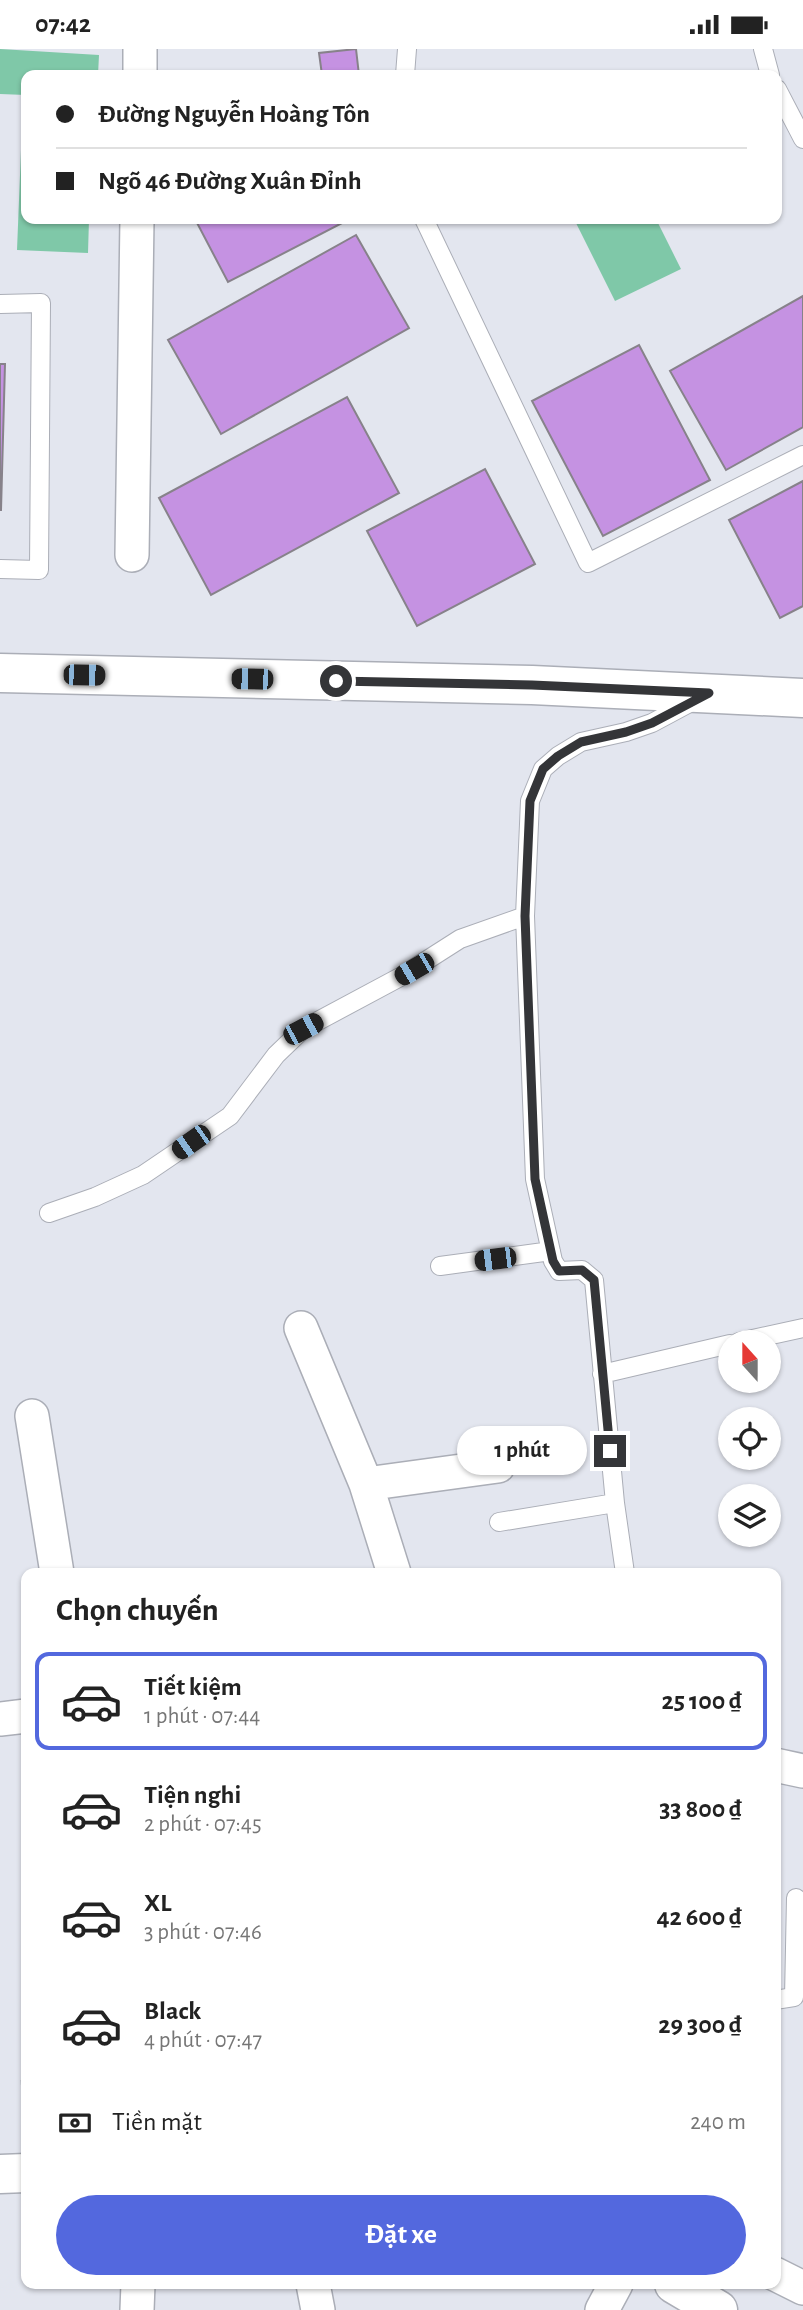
<!DOCTYPE html>
<html lang="vi">
<head>
<meta charset="utf-8">
<style>
	:root { --surface:#fff; --page:#f2f2f2; --text:#222; --muted:#767676; --line:#e0e0e0; --accent:#5368de }
	body { margin:0; font-family:"Alegreya Sans",sans-serif; background:var(--page); color:var(--text); height:100vh; display:flex; flex-direction:column; font-size:26px; white-space:nowrap }
	* { box-sizing:border-box; margin:0 }
	p { font-size:23px; color:var(--muted) }
	.icon { flex:none; width:38px; height:38px; fill:none; stroke:currentColor; stroke-width:2; stroke-linecap:round; stroke-linejoin:round }
	.map { position:relative; flex:1; overflow:hidden }
	.sheet { position:absolute; left:21px; top:1519px; width:760px; height:721px; display:flex; flex-direction:column; background:var(--surface); border-radius:14px; box-shadow:0 2px 5px #0004 }
	.sheet>* { flex:none }
	.hud { position:absolute; left:21px; top:21px; width:761px; height:154px; border-radius:14px; box-shadow:0 2px 5px #0004; display:grid; align-content:center; height:154px; padding:0 35px; background:var(--surface) }
	.needle { width:46px; rotate:339deg }
	.tools { position:absolute; left:718px; top:1281px; display:grid; gap:14px }
	.tools a { display:grid; place-items:center; width:63px; height:63px; border-radius:50%; background:var(--surface); box-shadow:0 2px 5px #0004; font-size:35px }
	.end { position:absolute; width:32px; height:32px; margin:-16px; border:9px solid #343538; background:#fff; box-shadow:0 0 0 4px #fff }
	.from { border-radius:50% }
	.bubble { position:absolute; height:49px; border-radius:24px; background:var(--surface); box-shadow:0 2px 5px #0004; font-size:23px; font-weight:600; line-height:49px; text-align:center }
	.car { position:absolute; width:21px; height:42px; margin:-21px -10px; border-radius:9px; box-shadow:0 0 5px 2px #0007; background:linear-gradient(#222 24%,#8ab4d8 0 40%,#222 0 76%,#8ab4d8 0 86%,#222 0) }
	.hud b { display:flex; align-items:center; gap:24px; height:66px; font-size:26px }
	.hud b+b { border-top:2px solid var(--line) }
	.hud i { width:18px; height:18px; background:var(--text) }
	ul { padding:0; list-style:none }
	li { display:flex; align-items:center; gap:21px; height:98px; margin:0 14px 10px; padding:0 21px; border:4px solid transparent; border-radius:14px }
	li div { flex:1 }
	li b { display:block; font-size:26px }
	li em { font-style:normal; font-weight:600 }
	li.selected { border-color:var(--accent) }
	li>.icon { width:63px; height:63px; stroke-width:1.5 }
	h2 { padding:0 35px; font-size:32px; line-height:84px }
	.pay { display:flex; align-items:center; gap:18px; height:77px; padding:0 35px; font-size:26px }
	.pay p { margin-inline-start:auto }
	.cta { display:flex; gap:14px; margin-top:auto; padding:14px 35px }
	.cta a { flex:1; height:80px; border-radius:42px; background:var(--accent); color:#fff; font-size:28px; font-weight:600; line-height:80px; text-align:center }
	.status { display:flex; justify-content:space-between; align-items:center; height:49px; padding:0 35px; background:var(--surface); direction:ltr }
	.status svg { height:19px; fill:currentColor }
	.map>svg:first-child { display:block }
	.green { fill:#7fc8a8 }
	.building { fill:#c592e2; stroke:#87828a; stroke-width:2 }
	.lines { fill:none; stroke-linecap:round; stroke-linejoin:round }
	.lane-casing { stroke:#abaeb7; stroke-width:20 }
	.street-casing { stroke:#abaeb7; stroke-width:36 }
	.secondary-casing { stroke:#abaeb7; stroke-width:41 }
	.path { stroke:#989aa1; stroke-width:4.5; stroke-dasharray:5 3.5; stroke-linecap:butt }
	.lane { stroke:#fff; stroke-width:18 }
	.street { stroke:#fff; stroke-width:33 }
	.secondary { stroke:#fff; stroke-width:38 }
	.route { stroke:#343538; stroke-width:9 }
</style>
</head>
<body>
<div class="status"><b>07:42</b><svg viewBox="0 0 49 12"><path d="M0 12V9h3v3zM5 12V6h3v6zM10 12V3h3v9zM15 12V0h3v12zM26 1h20v11H26zM47 4h2v5h-2z"/></svg></div>
<div class="map">
<svg width="803" height="2261" viewBox="0 0 803 2261">
	<rect width="100%" height="100%" fill="#e3e6ef"/>
	<path class="green" d="M0,0L99,6L98,26H26V46L0,45Z
		M22,76H26V170H89L88,204L17,201Z
		M574,170H656L681,220L615,252Z"/>
	<path class="building" d="M356,0L359,26H322L319,4Z
		M195,170H347L348,171L228,233Z
		M356,186L409,279L221,385L168,291Z
		M803,247V378L726,421L670,322Z
		M639,296L710,431L603,487L532,352Z
		M0,315H5L1,461H0Z
		M347,348L399,444L211,546L159,449Z
		M485,420L535,515L417,577L367,482Z
		M803,432V557L780,569L729,471Z"/>
	<g class="lines">
		<g class="lane-casing">
			<path id="lane" d="M763,0L770,26
				M405,26L407,0
				M777,40L803,90
				M424,170L588,514L803,406
				M0,255L41,254L39,521L0,520
				M49,1164L95,1148L143,1126L230,1067L276,1006L303,980L402,927L460,890L525,867
				M440,1217L551,1202
				M739,1293L803,1279
				M602,1325L730,1295
				M499,1473L615,1454
				M625,1524L615,1454L594,1231L582,1221L559,1222L553,1212L535,1130L525,867L530,752L543,720L558,707L581,693L626,683L652,674L695,651
				M775,1951L794,1948L796,1849"/>
		</g>
		<g class="street-casing">
			<path id="street" d="M140,26V0
				M132,506L137,170
				M301,1279L366,1435L394,1524
				M32,1367L57,1524
				M366,1435L498,1417
				M0,1670L26,1667
				M775,1716L803,1722
				M775,2225L803,2239
				M313,2235L318,2261
				M137,2261L138,2235
				M602,2261L616,2235"/>
		</g>
		<g class="secondary-casing">
			<path id="secondary" d="M0,624L532,636L803,649
				M0,2125L26,2124
				M674,2235L718,2261"/>
		</g>
		<path class="path" d="M23,2031L25,2089"/>
		<use href="#lane" class="lane"/>
		<use href="#street" class="street"/>
		<use href="#secondary" class="secondary"/>
	</g>
	<g class="lines">
		<path class="route" d="M336,632L532,636L709,644L652,674L626,683L581,693L558,707L543,720L530,752L525,867L535,1130L553,1212L559,1222L582,1221L594,1231L610,1402"/>
	</g>
</svg>
<div class="tools">
<a><svg class="needle" viewBox="-14 -14 28 28"><path d="M0-13l5 13h-10z" fill="#e53935"/><path d="M0 13l5-13h-10z" fill="#767676"/></svg></a>
<a><svg class="icon" aria-label="locate" viewBox="0 0 24 24"><circle cx="12" cy="12" r="6"/><path d="M12 2v4M12 18v4M2 12h4M18 12h4"/></svg></a>
<a><svg class="icon" aria-label="layers" viewBox="0 0 24 24"><path d="M12 4l9 5-9 5-9-5zM3 14l9 5 9-5"/></svg></a>
</div>
<i class="end from" style="left:336px;top:632px"></i>
<i class="end" style="left:610px;top:1402px"></i>
<div class="bubble" style="left:457px;top:1377px;width:130px">1 phút</div>
<i class="car" style="left:84px;top:626px;rotate:91deg"></i>
<i class="car" style="left:252px;top:630px;rotate:271deg"></i>
<i class="car" style="left:414px;top:920px;rotate:240deg"></i>
<i class="car" style="left:303px;top:980px;rotate:62deg"></i>
<i class="car" style="left:191px;top:1093px;rotate:235deg"></i>
<i class="car" style="left:495px;top:1210px;rotate:263deg"></i>
<div class="hud">
<b><i class="from"></i>Đường Nguyễn Hoàng Tôn</b>
<b><i></i>Ngõ 46 Đường Xuân Đỉnh</b>
</div>
<section class="sheet">
<h2>Chọn chuyến</h2>
<ul>
<li class="selected"><svg class="icon" aria-label="car" viewBox="0 0 24 24"><path d="M5 17H2v-5l4-1 3-4h7l3 4 3 1v5h-3M9 17h6M6 11h13"/><circle cx="7" cy="17" r="2"/><circle cx="17" cy="17" r="2"/></svg><div><b>Tiết kiệm</b><p>1 phút · 07:44</p></div><em>25 100 ₫</em></li>
<li><svg class="icon" aria-label="car" viewBox="0 0 24 24"><path d="M5 17H2v-5l4-1 3-4h7l3 4 3 1v5h-3M9 17h6M6 11h13"/><circle cx="7" cy="17" r="2"/><circle cx="17" cy="17" r="2"/></svg><div><b>Tiện nghi</b><p>2 phút · 07:45</p></div><em>33 800 ₫</em></li>
<li><svg class="icon" aria-label="car" viewBox="0 0 24 24"><path d="M5 17H2v-5l4-1 3-4h7l3 4 3 1v5h-3M9 17h6M6 11h13"/><circle cx="7" cy="17" r="2"/><circle cx="17" cy="17" r="2"/></svg><div><b>XL</b><p>3 phút · 07:46</p></div><em>42 600 ₫</em></li>
<li><svg class="icon" aria-label="car" viewBox="0 0 24 24"><path d="M5 17H2v-5l4-1 3-4h7l3 4 3 1v5h-3M9 17h6M6 11h13"/><circle cx="7" cy="17" r="2"/><circle cx="17" cy="17" r="2"/></svg><div><b>Black</b><p>4 phút · 07:47</p></div><em>29 300 ₫</em></li>
</ul>
<div class="pay"><svg class="icon" aria-label="cash" viewBox="0 0 24 24"><path d="M3 7h18v10H3z"/><circle cx="12" cy="12" r="2"/></svg>Tiền mặt<p>240 m</p></div>
<div class="cta"><a>Đặt xe</a></div>
</section>
</div>
</body>
</html>
